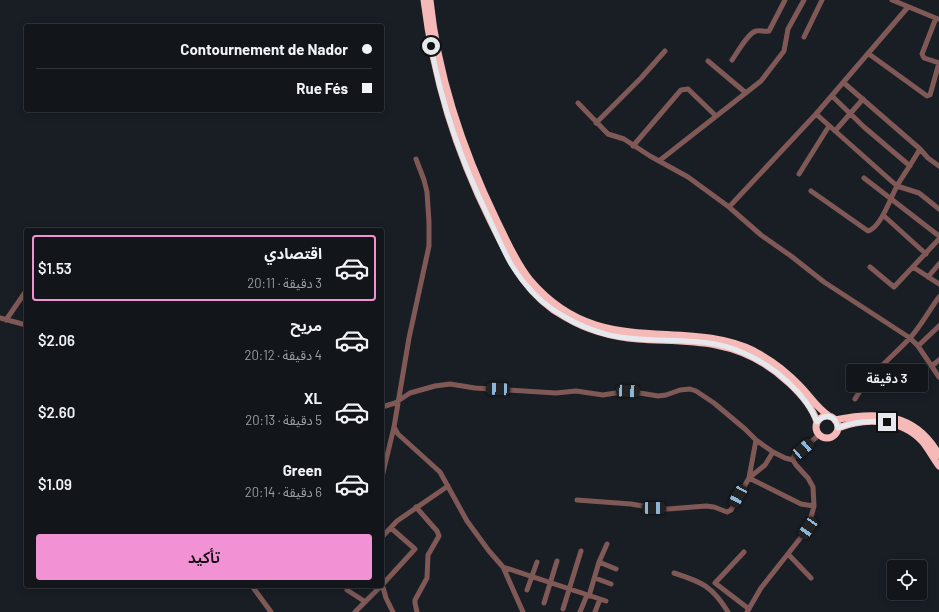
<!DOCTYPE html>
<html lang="ar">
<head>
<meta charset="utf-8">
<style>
	:root { --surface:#12161b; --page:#1b1f24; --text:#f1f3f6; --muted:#9c9fa3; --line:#31353a; --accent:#f391d5 }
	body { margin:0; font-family:Barlow,"Noto Sans Arabic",sans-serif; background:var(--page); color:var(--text); direction:rtl; height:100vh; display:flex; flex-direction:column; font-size:15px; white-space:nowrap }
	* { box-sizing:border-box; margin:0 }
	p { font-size:13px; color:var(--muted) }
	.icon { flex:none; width:22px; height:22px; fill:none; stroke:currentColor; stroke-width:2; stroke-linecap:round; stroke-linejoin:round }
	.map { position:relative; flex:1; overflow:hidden; direction:ltr }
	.side { position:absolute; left:24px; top:228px; width:360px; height:360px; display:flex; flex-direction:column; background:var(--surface); border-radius:4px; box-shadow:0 2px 10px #0003,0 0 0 1px var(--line); direction:rtl }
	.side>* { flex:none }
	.hud { position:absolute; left:24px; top:24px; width:360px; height:88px; border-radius:4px; box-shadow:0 2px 10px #0003,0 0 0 1px var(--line); direction:rtl; display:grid; align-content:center; height:88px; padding:0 12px; background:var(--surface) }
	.controls { position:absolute; left:887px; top:560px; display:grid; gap:8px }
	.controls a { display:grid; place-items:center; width:40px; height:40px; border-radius:4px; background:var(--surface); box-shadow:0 2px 10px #0003,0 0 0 1px var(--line); font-size:20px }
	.end { position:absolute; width:18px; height:18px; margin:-9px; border:5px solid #e5e9ee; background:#111; box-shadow:0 0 0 2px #111 }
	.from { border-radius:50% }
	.bubble { position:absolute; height:28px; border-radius:4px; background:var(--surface); box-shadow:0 2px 10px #0003,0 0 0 1px var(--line); font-size:13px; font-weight:600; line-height:28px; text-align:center; direction:rtl }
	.car { position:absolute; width:12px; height:24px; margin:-12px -6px; border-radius:5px; box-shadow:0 0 3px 1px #0007; background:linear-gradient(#222 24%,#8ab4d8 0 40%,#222 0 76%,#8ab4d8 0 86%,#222 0) }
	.hud b { display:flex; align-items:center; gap:14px; height:38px; font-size:15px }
	.hud b+b { border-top:1px solid var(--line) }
	.hud i { width:10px; height:10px; background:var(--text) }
	ul { padding:7px 0 0; list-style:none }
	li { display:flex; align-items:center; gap:12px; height:66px; margin:0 8px 6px; padding:0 4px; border:2px solid transparent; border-radius:4px }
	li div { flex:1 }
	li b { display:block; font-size:15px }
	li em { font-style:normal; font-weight:600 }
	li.on { border-color:var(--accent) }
	li>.icon { width:36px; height:36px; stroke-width:1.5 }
	.primary-button { display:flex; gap:8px; margin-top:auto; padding:8px 12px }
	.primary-button a { flex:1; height:46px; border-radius:4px; background:var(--accent); color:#111; font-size:16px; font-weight:600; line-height:46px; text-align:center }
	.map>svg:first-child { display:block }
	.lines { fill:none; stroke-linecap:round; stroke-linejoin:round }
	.minor { stroke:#805957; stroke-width:5 }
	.highway { stroke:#f5b9b7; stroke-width:7 }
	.route { stroke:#e5e9ee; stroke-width:5 }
</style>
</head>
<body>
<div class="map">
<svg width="939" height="612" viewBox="0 0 939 612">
	<rect width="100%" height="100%" fill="#181e24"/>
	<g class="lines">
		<path class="minor" d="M892,0L938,19
			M936,18L922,54L924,58L939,63
			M804,37L822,0
			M869,54L927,96L930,95L939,63
			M732,60C737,53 748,33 756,31C761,30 764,32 769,31L785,0
			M708,61L746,93
			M844,83L920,149L928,158L939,166
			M832,96L864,127L910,166
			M578,103L608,134L624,139L650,156L688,177L729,207L761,235L791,256L824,282L910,338L918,346L939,377
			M816,114L897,186L919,193L939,209
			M596,123L641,78L665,51
			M835,131L863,99
			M633,146L681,90L688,89L716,116
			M416,159L424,180L427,192L429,222V246L409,338L394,427L398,434L440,472L467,521L489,551L503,567L523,612
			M659,161L761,81L784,51L788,29L804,0
			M799,174L829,126
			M864,178L939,236
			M811,191L868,231C881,228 891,196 898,184C905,173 913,161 920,149
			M729,207L816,114L908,7
			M883,215L926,254
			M870,267L894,287L939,239
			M913,267L939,284
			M928,277L939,264
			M0,318L26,325
			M6,320L26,291
			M918,346L939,326
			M932,366L939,360
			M855,399C869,375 890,359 909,339C919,329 930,309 939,297
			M382,407L395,403L410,393L435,386L450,384L475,388L556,393L576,391L603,395L628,391L658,396L666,395L680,390L690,389L696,391L714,403L745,429L756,440L773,452L785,458L793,460
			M756,440L749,478L801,504L814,506
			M382,477L394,427
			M577,500L631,504L654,508L668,509L706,506L714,507L727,512L731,510L749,478L765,465L773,452
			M416,507L437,531L439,536L428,555L427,578L415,600V603L417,612
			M382,537L397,521L448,486
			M744,552L715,583L749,609
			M788,554L811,578
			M599,562L616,569
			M503,567L606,601
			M674,573C702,582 712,586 728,612
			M595,578L611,584
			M382,584L386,598L393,612
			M382,585L415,549L391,528
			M252,586L271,612
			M347,590L364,601
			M527,590L537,562
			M589,596L599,562L607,544
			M544,603L557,561
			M563,609L581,551
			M355,612L381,586
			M580,612L587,595
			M595,612L600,599
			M747,612L761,588L802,536L810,521L814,506L813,487L808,478L796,465L793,460L794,456L819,435"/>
		<path class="highway" d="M424,0C434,80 455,149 491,222C510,260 525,295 565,317C587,330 612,337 638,339C664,341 690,340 716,345C743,350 769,364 789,383C801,394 812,406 817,422
			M430,0C438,78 463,151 497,221C507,241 516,263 530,280C547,300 570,317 596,325C648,341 705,327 754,351C771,360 787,372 800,386C810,396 817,408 829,416
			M816 427a11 11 0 1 1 22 0a11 11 0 1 1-22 0Z
			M835,420C878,411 916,413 939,455
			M838,428C865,417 900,418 922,441C928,448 933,458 939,466"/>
	</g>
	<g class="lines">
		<path class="route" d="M431,46C442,107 463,165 490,220C497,235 503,250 511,264C524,285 543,305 565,317C578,325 594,331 609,335C644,343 680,338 715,344C742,349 769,364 789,383C801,394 811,406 817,422C822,416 829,414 835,420L838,428C856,421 868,421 887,422"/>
	</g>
</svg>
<div class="controls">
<a><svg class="icon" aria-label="locate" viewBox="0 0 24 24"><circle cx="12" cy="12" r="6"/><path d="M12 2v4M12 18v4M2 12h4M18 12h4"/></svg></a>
</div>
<i class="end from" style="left:431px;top:46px"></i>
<i class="end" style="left:887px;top:422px"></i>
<div class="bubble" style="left:846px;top:364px;width:82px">3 دقيقة</div>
<i class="car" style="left:498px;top:389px;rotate:272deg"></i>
<i class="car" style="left:628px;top:391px;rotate:93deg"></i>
<i class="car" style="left:803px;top:449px;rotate:49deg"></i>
<i class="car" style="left:738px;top:496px;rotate:209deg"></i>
<i class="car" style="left:654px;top:508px;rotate:91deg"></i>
<i class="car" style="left:808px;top:528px;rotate:214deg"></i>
<div class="hud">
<b><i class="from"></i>Contournement de Nador</b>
<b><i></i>Rue Fés</b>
</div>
<section class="side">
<ul>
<li class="on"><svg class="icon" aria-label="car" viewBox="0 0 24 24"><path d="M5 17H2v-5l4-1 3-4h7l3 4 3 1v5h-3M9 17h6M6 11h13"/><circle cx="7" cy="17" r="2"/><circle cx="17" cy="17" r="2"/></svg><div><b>اقتصادي</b><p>3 دقيقة · 20:11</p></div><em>$1.53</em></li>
<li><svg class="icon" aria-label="car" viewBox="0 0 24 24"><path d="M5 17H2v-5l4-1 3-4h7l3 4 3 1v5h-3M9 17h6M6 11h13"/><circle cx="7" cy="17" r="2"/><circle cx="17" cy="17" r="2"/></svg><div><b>مريح</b><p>4 دقيقة · 20:12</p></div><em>$2.06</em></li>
<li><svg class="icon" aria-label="car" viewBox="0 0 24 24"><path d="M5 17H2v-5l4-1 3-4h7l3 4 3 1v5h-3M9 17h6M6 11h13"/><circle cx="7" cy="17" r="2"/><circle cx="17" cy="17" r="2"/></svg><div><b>XL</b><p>5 دقيقة · 20:13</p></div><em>$2.60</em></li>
<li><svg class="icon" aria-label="car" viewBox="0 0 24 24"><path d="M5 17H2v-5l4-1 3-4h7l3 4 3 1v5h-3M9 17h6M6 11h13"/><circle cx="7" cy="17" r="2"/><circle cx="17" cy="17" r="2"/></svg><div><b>Green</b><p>6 دقيقة · 20:14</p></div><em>$1.09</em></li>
</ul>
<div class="primary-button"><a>تأكيد</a></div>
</section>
</div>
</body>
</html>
